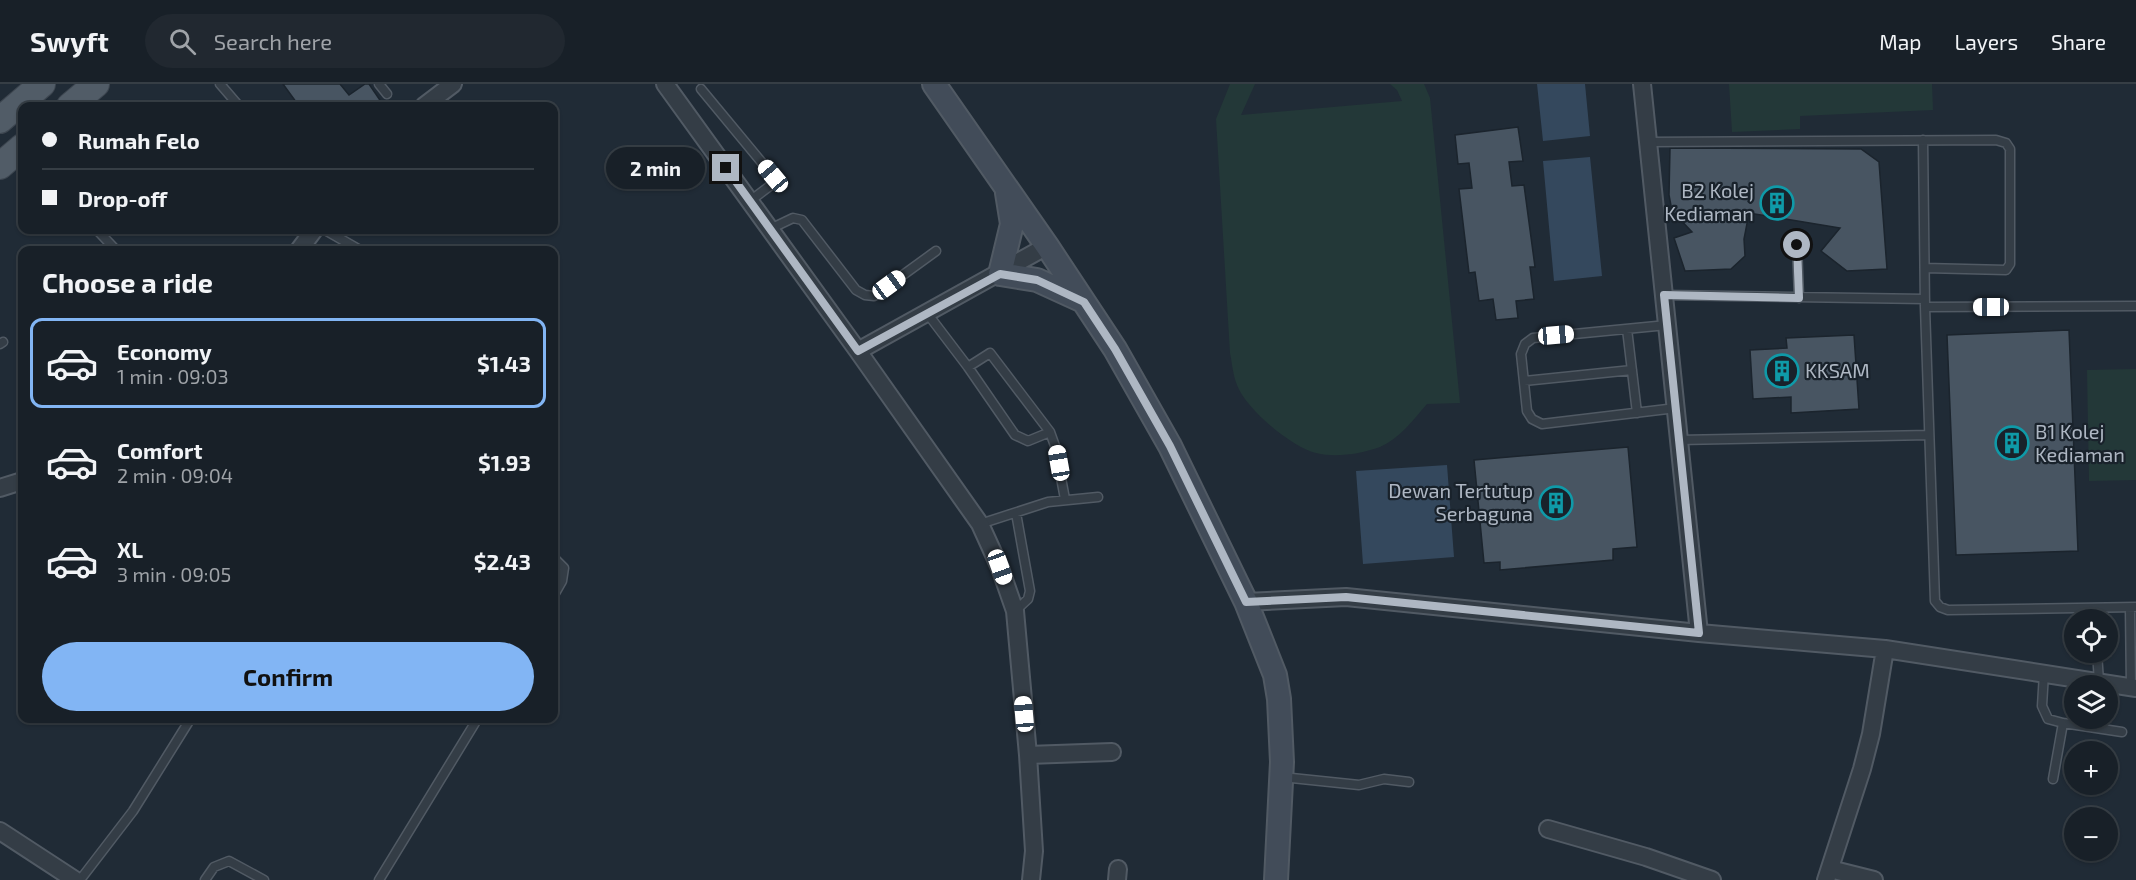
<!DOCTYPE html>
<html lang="en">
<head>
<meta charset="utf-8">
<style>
	:root { --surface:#182028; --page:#212830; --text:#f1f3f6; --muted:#9fa3a8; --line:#363e45; --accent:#82b5f4 }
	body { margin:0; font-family:"Exo 2",sans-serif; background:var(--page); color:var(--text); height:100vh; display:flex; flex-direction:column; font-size:22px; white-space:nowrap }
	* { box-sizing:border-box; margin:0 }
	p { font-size:20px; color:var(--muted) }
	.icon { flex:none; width:33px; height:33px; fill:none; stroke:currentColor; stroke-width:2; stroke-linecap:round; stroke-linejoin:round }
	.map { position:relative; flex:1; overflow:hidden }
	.drawer { position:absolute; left:18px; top:162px; width:540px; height:477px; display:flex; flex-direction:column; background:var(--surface); border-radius:12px; box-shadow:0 2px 4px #0004,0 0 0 2px var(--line) }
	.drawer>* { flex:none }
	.guide { position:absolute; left:18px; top:18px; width:540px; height:132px; border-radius:12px; box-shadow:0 2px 4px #0004,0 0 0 2px var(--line); display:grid; align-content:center; height:132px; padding:0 24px; background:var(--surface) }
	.tools { position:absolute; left:2064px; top:525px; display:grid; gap:12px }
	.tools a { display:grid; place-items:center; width:54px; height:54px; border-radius:50%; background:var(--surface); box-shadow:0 2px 4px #0004,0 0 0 2px var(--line); font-size:30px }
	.end { position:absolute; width:27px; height:27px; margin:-14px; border:8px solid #aeb7c3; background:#111; box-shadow:0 0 0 3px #111 }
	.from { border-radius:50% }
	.bubble { position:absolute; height:42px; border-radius:21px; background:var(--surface); box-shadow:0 2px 4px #0004,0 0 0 2px var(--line); font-size:20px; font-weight:700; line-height:42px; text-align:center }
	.car { position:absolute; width:18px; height:36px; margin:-18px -9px; border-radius:8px; box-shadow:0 0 4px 2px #0007; background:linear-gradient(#fff 24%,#345 0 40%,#fff 0 76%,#345 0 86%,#fff 0) }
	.guide b { display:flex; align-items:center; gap:21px; height:57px; font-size:22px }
	.guide b+b { border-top:2px solid var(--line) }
	.guide i { width:15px; height:15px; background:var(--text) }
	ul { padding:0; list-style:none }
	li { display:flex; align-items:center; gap:18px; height:90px; margin:0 12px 9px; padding:0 12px; border:3px solid transparent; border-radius:12px }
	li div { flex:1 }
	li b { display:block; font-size:22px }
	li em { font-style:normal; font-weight:700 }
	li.selected { border-color:var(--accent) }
	li>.icon { width:54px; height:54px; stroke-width:1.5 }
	h2 { padding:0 24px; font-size:27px; line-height:72px }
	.action { display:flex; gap:12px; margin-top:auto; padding:12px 24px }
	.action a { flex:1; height:69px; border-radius:36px; background:var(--accent); color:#111; font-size:24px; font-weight:700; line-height:69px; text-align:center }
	header { display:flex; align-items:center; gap:36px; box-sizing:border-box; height:84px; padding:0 30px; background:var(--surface); border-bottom:2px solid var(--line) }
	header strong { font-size:28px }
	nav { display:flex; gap:33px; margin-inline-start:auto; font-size:21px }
	.search { width:420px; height:54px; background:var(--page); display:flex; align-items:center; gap:15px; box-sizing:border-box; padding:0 21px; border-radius:33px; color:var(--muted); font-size:22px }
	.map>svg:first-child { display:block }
	.green { fill:#233838 }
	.water { fill:#34485d }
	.building { fill:#485562; stroke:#1b242d; stroke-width:1.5 }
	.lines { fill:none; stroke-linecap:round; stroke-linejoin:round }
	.service-casing { stroke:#515a64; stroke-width:11 }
	.minor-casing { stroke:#515a64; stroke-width:20 }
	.secondary-casing { stroke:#515a64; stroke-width:26 }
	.primary-casing { stroke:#3d4650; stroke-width:28 }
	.service { stroke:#343d46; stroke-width:8 }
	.minor { stroke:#343d46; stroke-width:16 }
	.secondary { stroke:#424c59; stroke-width:22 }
	.primary { stroke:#515c67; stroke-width:26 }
	.route { stroke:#aeb7c3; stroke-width:8 }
	.labels { text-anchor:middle; stroke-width:4.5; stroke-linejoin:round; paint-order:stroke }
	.poi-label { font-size:20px; fill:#aeb7c3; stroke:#19222b; text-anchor:end }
</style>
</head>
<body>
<header>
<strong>Swyft</strong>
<div class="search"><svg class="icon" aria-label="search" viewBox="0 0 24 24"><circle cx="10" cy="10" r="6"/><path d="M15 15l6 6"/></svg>Search here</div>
<nav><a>Map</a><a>Layers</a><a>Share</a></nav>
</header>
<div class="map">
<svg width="2136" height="796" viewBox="0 0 2136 796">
	<rect width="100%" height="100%" fill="#202b36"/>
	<path class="green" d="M1230,0H1255L1241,31L1402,17L1397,6L1390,0H1424L1430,14L1460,319L1427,320C1413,336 1400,354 1380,363C1360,370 1336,374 1316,369C1291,363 1246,325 1237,301C1233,291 1232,279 1230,269L1216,35Z
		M1729,0H1932L1933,26L1800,32V45L1732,48Z
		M2136,285V396L2089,397L2087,286Z"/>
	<path class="water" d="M1537,0H1585L1590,52L1543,57Z
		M1590,73L1602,192L1554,197L1543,77Z
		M1447,381L1454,473L1363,480L1356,387Z"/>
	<path class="building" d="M283,0H340L349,11L365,0H369L384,22H299Z
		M1518,43L1523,77L1509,78L1512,102L1524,101L1535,183H1530L1534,215L1516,217L1518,234L1496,236L1493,215L1479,217L1475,188L1469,189L1459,105L1472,104L1469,79L1458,80L1455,51Z
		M1670,64L1861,65L1879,78L1887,185L1847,187L1821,167L1840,144L1749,129L1744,155L1745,172L1731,185L1685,187L1674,154L1692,148L1672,127L1669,111Z
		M2069,246L2078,467L1956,471L1947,251Z
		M1854,251L1859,325L1791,329V313L1753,315L1750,266L1787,264L1786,254Z
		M1628,363L1637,463L1613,465V476L1500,486V478L1484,479L1474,376Z"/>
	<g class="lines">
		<g class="service-casing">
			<path id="service" d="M220,0L239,22
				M379,0L387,10
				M701,5L773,92L775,98L750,117
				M1923,56L1925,223L1935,517L1940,523L1948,526L2136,523
				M1649,58L1996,56L2006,59L2010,65V180L2006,186L1925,184
				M770,145L793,134L802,136L856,206L865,211L874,212L936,167
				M97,146L116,166
				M325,146L360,166
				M1797,161L1799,214
				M1663,211L1925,215
				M1925,223L2136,222
				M927,229L968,283L990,269L1050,348L1055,362L1065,415
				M1667,241L1533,254L1525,260L1521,270L1527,327L1532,335L1542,340L1676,324
				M1627,245L1637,329
				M0,260L3,258
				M968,283L1015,351L1028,357L1050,348
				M1524,297L1632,286
				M1679,356L1929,351
				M980,440L1048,418L1098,413
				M554,474L564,484L562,497L554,511
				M2096,524V536
				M2130,524L2131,604
				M1015,527L1028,515L1030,507L1016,429
				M2097,568L2099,598
				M2044,589L2042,622L2048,635L2063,639L2122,648
				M1282,693L1359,701L1384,695L1409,698
				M2053,695L2063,639
				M80,796L133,727L191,634
				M205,796L214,783L229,777L264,796
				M379,796L478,634"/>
		</g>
		<g class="minor-casing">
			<path id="minor" d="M665,0L858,267L980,440L1000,484L1015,527L1028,671L1034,767L1031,796
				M1642,0L1699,549
				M424,22L453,0
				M299,166L314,146
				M858,267L1047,162
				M0,404L22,397
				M1246,518L1346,513L1699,549L1885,565L2136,604
				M1028,671L1112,668
				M1548,745L1646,773L1712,796
				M0,747L75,796
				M1830,785L1874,796
				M1117,796L1118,785
				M1826,796L1862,685L1871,650L1885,565"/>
		</g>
		<g class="secondary-casing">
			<path id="secondary" d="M934,0L1047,162L1115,265L1170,362L1246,518L1275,591L1279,615L1282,678L1276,796
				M1007,109L1012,140L1000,190L1037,196L1083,217"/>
		</g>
		<g class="primary-casing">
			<path id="primary" d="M70,22L96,0
				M0,36L42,0
				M0,82L22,63"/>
		</g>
		<use href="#service" class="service"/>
		<use href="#minor" class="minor"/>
		<use href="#secondary" class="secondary"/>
		<use href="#primary" class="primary"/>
	</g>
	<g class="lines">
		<path class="route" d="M726,84L858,267L1000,190L1037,196L1084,218L1115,265L1170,362L1246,518L1346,513L1699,549L1664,211L1799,214L1797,161"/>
	</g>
	<defs>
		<g id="building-ring" transform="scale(1.725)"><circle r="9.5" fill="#19222b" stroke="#0f9aa8" stroke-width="1.5"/><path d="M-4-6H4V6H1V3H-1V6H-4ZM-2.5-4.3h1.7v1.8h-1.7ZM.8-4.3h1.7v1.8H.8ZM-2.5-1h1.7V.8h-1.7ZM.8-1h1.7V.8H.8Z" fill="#0f9aa8"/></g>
	</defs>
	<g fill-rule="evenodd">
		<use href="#building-ring" x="1777" y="119"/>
		<use href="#building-ring" x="1782" y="287"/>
		<use href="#building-ring" x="2012" y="359"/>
		<use href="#building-ring" x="1556" y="419"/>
	</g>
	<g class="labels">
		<g class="poi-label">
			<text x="1754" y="114">B2 Kolej<tspan x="1754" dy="23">Kediaman</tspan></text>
			<text x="1805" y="294" text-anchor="start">KKSAM</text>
			<text x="2035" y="355" text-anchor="start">B1 Kolej<tspan x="2035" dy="23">Kediaman</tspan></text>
			<text x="1533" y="414">Dewan Tertutup<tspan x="1533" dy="23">Serbaguna</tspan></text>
		</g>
	</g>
</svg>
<div class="tools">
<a><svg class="icon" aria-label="locate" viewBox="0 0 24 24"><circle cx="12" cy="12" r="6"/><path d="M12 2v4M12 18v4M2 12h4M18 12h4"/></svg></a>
<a><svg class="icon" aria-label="layers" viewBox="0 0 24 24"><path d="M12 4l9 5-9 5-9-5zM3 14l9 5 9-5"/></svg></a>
<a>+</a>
<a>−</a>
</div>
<i class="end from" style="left:1797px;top:161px"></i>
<i class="end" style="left:726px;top:84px"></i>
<div class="bubble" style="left:606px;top:63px;width:99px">2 min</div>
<i class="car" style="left:773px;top:92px;rotate:320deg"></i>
<i class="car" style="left:889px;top:201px;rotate:54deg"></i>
<i class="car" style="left:1991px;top:223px;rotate:270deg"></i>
<i class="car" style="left:1556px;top:251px;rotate:85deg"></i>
<i class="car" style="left:1059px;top:379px;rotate:350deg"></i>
<i class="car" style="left:1000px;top:483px;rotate:160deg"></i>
<i class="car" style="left:1024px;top:630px;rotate:355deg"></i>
<div class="guide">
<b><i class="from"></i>Rumah Felo</b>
<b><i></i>Drop-off</b>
</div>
<section class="drawer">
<h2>Choose a ride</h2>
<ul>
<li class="selected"><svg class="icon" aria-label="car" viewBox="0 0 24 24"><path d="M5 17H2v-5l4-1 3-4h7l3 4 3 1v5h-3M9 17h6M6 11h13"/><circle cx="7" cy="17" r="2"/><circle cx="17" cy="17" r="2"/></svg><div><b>Economy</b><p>1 min · 09:03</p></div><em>$1.43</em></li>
<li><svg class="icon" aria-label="car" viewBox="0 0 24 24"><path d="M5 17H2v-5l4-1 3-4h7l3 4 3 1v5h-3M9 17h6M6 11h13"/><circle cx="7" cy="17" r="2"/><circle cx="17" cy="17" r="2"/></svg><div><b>Comfort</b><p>2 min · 09:04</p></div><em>$1.93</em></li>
<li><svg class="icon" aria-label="car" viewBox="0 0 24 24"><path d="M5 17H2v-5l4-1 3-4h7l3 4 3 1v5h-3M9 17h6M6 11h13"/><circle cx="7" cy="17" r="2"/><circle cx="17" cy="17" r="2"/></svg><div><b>XL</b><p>3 min · 09:05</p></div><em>$2.43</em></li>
</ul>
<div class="action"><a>Confirm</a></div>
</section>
</div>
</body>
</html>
